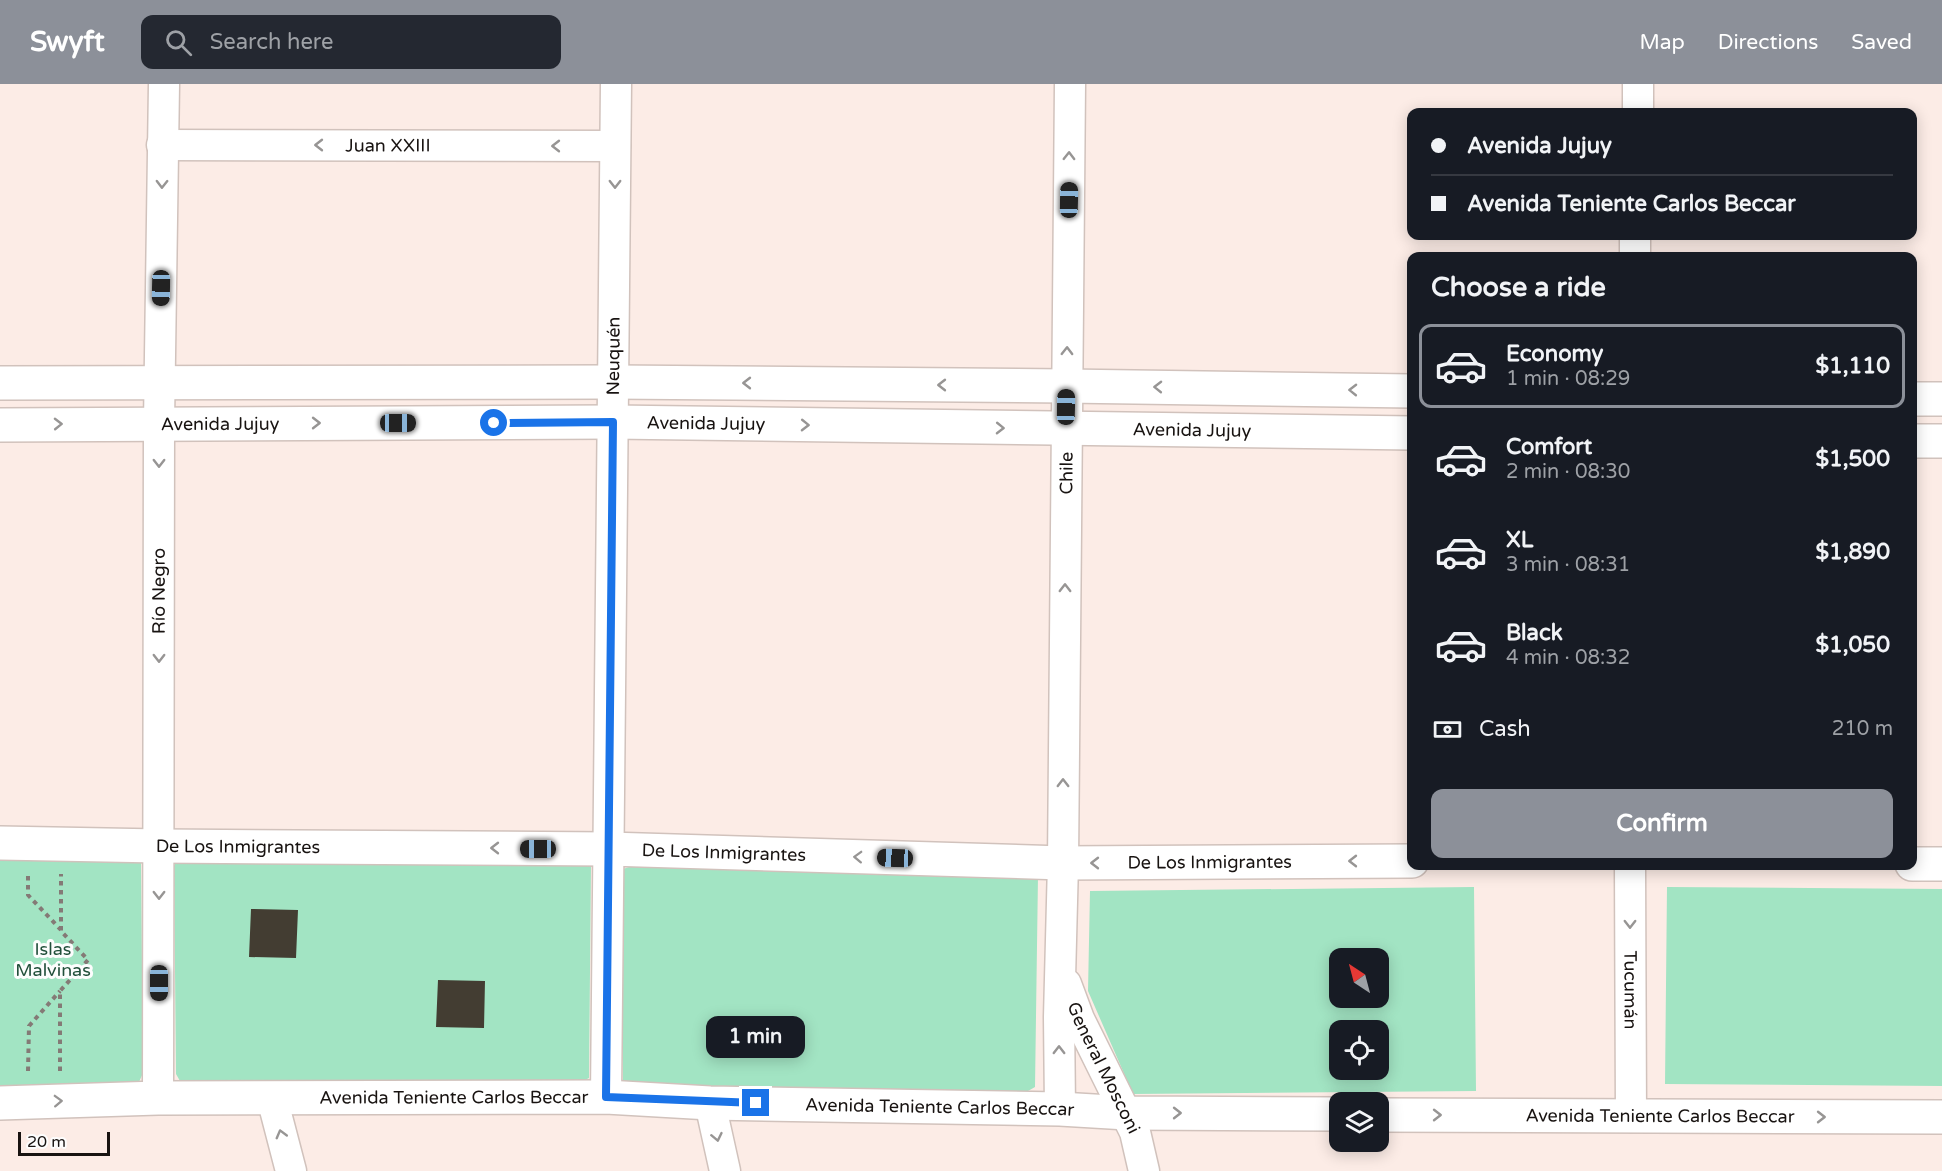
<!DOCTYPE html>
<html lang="en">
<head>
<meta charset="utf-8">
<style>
	:root { --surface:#171b24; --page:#242831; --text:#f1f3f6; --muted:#9ea1a6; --line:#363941; --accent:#8c9099 }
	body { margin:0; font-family:"Varela Round",sans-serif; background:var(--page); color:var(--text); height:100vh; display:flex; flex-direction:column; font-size:22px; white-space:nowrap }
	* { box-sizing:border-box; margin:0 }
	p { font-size:20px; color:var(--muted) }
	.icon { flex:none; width:33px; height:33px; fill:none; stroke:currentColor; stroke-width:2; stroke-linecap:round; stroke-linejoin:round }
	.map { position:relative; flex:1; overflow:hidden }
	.sheet { position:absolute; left:1407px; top:168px; width:510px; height:618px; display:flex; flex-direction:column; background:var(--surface); border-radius:12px; box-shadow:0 3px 15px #0003 }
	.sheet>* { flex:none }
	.top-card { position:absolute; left:1407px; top:24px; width:510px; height:132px; border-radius:12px; box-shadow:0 3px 15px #0003; display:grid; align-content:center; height:132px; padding:0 24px; background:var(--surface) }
	.needle { width:39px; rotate:324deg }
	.buttons { position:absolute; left:1329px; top:864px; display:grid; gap:12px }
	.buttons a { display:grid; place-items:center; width:60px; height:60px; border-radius:12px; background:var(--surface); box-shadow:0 3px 15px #0003; font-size:30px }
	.scale { position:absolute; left:18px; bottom:15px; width:92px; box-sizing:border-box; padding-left:6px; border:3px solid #181311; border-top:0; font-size:16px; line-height:21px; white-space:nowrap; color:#181311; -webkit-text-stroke:4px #fdfdfd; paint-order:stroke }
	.end { position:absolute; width:27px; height:27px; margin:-14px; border:8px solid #1a73e8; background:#fff; box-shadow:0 0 0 3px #fff }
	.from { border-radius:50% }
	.bubble { position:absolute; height:42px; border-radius:12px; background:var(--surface); box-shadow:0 3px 15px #0003; font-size:20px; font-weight:800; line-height:42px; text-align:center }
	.car { position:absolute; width:18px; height:36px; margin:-18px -9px; border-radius:8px; box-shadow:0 0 4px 2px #0007; background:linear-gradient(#222 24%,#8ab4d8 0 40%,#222 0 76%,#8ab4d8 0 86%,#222 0) }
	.top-card b { display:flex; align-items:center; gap:21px; height:57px; font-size:22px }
	.top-card b+b { border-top:2px solid var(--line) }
	.top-card i { width:15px; height:15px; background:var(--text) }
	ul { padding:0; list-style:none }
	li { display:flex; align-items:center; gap:18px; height:84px; margin:0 12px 9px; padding:0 12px; border:3px solid transparent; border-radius:12px }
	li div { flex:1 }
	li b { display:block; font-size:22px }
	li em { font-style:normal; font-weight:800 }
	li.current { border-color:var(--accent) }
	li>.icon { width:54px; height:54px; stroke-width:1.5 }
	h2 { padding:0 24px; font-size:27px; line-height:72px }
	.pay { display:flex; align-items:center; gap:15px; height:66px; padding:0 24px; font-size:22px }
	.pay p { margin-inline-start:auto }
	.action { display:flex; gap:12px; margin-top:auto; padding:12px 24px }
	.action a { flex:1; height:69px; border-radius:12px; background:var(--accent); color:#fff; font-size:24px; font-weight:800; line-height:69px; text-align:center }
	header { display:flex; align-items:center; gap:36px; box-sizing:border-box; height:84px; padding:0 30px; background:var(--accent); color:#fff }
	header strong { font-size:28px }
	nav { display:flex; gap:33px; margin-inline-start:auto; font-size:21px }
	.search { width:420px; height:54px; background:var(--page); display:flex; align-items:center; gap:15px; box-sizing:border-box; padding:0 21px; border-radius:12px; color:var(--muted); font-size:22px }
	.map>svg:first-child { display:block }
	.green { fill:#a2e4c3; fill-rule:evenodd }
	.building { fill:#433d32 }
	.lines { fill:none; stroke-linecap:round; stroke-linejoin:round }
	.minor-casing { stroke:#d1c2bc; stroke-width:33 }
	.tertiary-casing { stroke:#d1c2bc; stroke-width:36 }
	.secondary-casing { stroke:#d1c2bc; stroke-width:36 }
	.path { stroke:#847a76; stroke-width:4; stroke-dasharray:4.5 4.5; stroke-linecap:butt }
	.minor { stroke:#fff; stroke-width:30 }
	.tertiary { stroke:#fff; stroke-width:33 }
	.secondary { stroke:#fff; stroke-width:33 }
	.oneway { stroke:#979594 }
	.route { stroke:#1a73e8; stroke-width:8 }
	.labels { text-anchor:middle; stroke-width:6; stroke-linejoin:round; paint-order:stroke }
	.street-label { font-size:18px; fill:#181311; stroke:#fdfdfd }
	.park-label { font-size:18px; fill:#22503b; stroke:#fdfdfd }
</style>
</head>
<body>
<header>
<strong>Swyft</strong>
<div class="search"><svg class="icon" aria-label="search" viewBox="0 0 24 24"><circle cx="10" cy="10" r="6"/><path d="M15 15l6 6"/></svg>Search here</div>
<nav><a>Map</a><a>Directions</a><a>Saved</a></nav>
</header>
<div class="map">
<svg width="1942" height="1087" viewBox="0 0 1942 1087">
	<rect width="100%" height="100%" fill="#fcece6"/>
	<path class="green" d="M0,770L139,776L141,778L143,989L139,998L135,1001L0,1002Z
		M177,776L591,781L589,994L581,998L180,997L176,990L174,782Z
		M629,783L1034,786L1038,792L1035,1003L1028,1007L629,1006L623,999L621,791L623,785Z
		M1474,803L1476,1007L1133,1010L1088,907L1090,807ZM1340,874H1378V914H1340ZM1340,946H1378V986H1340Z
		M1667,803L1942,805V1002L1665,1000Z"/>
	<path class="building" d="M251,825L298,826L296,874L249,873Z
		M438,896L485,897L484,944L436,943Z"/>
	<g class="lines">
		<g class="minor-casing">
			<g id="minor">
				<path d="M1638,28V0"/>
				<path id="s1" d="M162,61L615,62"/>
				<path d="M1635,172V152"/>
				<path id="s2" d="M1630,782L1631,1033"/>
				<path id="s3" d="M1066,900L1079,935L1135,1048L1144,1087"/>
				<path id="s4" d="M606,1013L616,0"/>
				<path id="s5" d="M158,1014L159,339L164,0"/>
				<path d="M272,1014L291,1087"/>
				<path d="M710,1019L725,1087"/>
				<path id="s6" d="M1060,1025L1059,933L1063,779L1070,0"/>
			</g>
		</g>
		<g class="tertiary-casing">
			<g id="tertiary">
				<path d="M0,299L613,298L1066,302L1412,307"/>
				<path d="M1912,315H1942"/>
				<path id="s7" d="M0,341L613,338L1412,349"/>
				<path d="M1912,357H1942"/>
			</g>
		</g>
		<g class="secondary-casing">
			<g id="secondary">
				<path id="s8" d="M0,759L159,762L609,765L1063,779L1412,777"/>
				<path d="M1912,780H1942"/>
				<path id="s9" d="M0,1019L158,1014L606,1013L710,1019L1060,1025L1127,1029L1340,1030"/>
				<path id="s10" d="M1378,1031L1942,1033"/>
			</g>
		</g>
		<path class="path" d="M28,792V811L61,846
			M28,987L29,942L60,907
			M60,987V907L88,876L61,847V790"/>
		<use href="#minor" class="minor"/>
		<use href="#tertiary" class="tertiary"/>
		<use href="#secondary" class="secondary"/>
	</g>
	<defs><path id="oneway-chevron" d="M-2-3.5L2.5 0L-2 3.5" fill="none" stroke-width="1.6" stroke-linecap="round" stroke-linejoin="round" transform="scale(1.5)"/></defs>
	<g class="oneway">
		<use href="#oneway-chevron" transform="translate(319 61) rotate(-180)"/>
		<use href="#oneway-chevron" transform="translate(556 62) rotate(-180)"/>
		<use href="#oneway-chevron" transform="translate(1069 72) rotate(-89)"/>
		<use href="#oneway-chevron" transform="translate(162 100) rotate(91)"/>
		<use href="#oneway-chevron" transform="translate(615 100) rotate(90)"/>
		<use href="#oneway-chevron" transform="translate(1067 267) rotate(-89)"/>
		<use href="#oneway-chevron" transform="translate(747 299) rotate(-180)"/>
		<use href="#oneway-chevron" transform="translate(942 301) rotate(-180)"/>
		<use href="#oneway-chevron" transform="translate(1158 303) rotate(-179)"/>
		<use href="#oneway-chevron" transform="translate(1353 306) rotate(-179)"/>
		<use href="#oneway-chevron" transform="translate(316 339)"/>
		<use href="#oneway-chevron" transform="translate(58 340) rotate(-1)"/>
		<use href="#oneway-chevron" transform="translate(805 341) rotate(1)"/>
		<use href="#oneway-chevron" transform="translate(1000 344) rotate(1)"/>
		<use href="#oneway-chevron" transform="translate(159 379) rotate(90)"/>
		<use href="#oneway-chevron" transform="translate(1065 504) rotate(-90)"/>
		<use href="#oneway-chevron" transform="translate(159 574) rotate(90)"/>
		<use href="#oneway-chevron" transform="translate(1063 699) rotate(-90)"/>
		<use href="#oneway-chevron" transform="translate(495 764) rotate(-180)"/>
		<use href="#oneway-chevron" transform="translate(858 773) rotate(-178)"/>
		<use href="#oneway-chevron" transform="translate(1353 777) rotate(180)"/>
		<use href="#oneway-chevron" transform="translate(1095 779) rotate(180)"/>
		<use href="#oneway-chevron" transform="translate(159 811) rotate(90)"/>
		<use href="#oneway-chevron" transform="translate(1630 840) rotate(90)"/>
		<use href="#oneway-chevron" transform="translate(1059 966) rotate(-90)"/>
		<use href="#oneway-chevron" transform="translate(58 1017) rotate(-2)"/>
		<use href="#oneway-chevron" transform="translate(1177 1029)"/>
		<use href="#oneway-chevron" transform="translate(1437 1031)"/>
		<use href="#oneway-chevron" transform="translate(1821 1033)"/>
		<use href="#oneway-chevron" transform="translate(281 1050) rotate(-105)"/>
		<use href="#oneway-chevron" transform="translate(717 1053) rotate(78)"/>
	</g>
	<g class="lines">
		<path class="route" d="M494,339L613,338L606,1013L756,1019"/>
	</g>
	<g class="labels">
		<g class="street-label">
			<text dy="6" stroke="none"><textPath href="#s1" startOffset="226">Juan XXIII</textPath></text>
			<text dy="6" stroke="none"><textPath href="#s4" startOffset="741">Neuquén</textPath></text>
			<text dy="6" stroke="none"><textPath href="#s7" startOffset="220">Avenida Jujuy</textPath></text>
			<text dy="6" stroke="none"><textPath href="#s7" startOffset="706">Avenida Jujuy</textPath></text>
			<text dy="6" stroke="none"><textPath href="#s7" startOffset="1192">Avenida Jujuy</textPath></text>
			<text dy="6" stroke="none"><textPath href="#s6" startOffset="636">Chile</textPath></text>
			<text dy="6" stroke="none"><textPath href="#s5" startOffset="507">Río Negro</textPath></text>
			<text dy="6" stroke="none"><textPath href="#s8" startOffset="238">De Los Inmigrantes</textPath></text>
			<text dy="6" stroke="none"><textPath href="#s8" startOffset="724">De Los Inmigrantes</textPath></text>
			<text dy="6" stroke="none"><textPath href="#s8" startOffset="1210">De Los Inmigrantes</textPath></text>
			<text dy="6" stroke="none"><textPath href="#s2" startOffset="124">Tucumán</textPath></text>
			<text dy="6" stroke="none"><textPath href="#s3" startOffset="92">General Mosconi</textPath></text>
			<text dy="6" stroke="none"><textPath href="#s9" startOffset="454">Avenida Teniente Carlos Beccar</textPath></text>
			<text dy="6" stroke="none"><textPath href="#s9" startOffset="940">Avenida Teniente Carlos Beccar</textPath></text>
			<text dy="6" stroke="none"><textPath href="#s10" startOffset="282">Avenida Teniente Carlos Beccar</textPath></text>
		</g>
		<g class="park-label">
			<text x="53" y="871">Islas<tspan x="53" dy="21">Malvinas</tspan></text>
		</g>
	</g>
</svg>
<div class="buttons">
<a><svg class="needle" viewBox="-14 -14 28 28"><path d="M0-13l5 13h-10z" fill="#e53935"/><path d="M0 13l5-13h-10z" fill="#9ea1a6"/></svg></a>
<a><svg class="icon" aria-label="locate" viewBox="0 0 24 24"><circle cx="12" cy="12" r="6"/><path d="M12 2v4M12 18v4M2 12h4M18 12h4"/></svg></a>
<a><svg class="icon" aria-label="layers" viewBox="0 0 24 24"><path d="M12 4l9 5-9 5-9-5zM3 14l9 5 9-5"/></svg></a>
</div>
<div class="scale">20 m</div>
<i class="end from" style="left:494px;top:339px"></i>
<i class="end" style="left:756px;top:1019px"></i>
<div class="bubble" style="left:706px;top:932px;width:99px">1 min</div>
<i class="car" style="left:1069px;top:116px;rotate:1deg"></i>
<i class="car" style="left:161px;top:204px;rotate:181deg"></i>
<i class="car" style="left:1066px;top:323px;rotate:1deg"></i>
<i class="car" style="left:398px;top:339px;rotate:90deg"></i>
<i class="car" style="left:538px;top:765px;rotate:270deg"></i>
<i class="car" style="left:895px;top:774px;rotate:272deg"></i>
<i class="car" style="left:159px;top:899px;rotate:180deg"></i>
<div class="top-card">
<b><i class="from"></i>Avenida Jujuy</b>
<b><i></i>Avenida Teniente Carlos Beccar</b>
</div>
<section class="sheet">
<h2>Choose a ride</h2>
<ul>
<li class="current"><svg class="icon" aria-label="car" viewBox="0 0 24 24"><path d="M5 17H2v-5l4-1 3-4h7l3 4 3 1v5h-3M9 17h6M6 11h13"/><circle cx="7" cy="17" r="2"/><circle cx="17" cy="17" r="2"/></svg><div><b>Economy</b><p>1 min · 08:29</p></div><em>$1,110</em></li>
<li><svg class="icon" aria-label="car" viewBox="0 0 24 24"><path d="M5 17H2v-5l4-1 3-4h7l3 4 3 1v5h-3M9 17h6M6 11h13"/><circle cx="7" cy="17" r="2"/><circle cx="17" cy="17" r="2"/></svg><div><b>Comfort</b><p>2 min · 08:30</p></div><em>$1,500</em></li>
<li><svg class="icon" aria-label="car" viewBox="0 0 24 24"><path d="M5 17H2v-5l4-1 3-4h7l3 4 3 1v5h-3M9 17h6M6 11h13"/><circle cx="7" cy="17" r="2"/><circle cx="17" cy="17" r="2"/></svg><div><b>XL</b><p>3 min · 08:31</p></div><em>$1,890</em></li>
<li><svg class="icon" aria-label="car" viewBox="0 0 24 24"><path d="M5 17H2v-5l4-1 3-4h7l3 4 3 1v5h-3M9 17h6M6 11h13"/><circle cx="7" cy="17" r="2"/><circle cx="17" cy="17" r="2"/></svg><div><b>Black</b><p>4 min · 08:32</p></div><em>$1,050</em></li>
</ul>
<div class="pay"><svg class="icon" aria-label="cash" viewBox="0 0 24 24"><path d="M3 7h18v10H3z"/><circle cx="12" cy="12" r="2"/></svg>Cash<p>210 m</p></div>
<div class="action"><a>Confirm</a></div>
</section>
</div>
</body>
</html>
